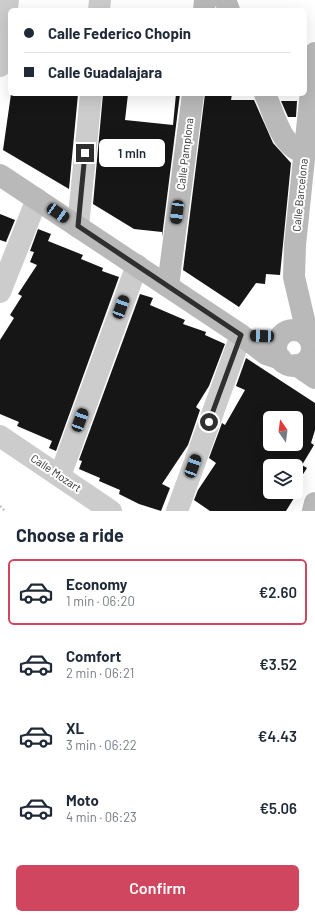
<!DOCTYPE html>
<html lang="en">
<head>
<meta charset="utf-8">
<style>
	:root { --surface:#fff; --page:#f6f6f7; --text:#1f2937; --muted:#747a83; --line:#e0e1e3; --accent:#d1465f }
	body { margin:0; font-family:Barlow,sans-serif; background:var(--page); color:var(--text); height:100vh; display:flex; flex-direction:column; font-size:15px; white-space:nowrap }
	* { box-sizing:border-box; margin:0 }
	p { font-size:13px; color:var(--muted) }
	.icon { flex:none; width:22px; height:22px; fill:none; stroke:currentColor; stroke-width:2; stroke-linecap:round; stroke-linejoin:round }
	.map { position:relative; height:511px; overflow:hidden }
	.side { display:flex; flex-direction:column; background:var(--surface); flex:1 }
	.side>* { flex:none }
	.top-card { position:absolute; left:8px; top:8px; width:299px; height:88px; border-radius:6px; box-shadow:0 4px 16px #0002; display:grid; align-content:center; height:88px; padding:0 16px; background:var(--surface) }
	.needle { width:26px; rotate:346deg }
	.controls { position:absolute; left:263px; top:411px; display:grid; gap:8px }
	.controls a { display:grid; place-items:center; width:40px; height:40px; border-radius:6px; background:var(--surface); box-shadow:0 4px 16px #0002; font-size:20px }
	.end { position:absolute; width:18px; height:18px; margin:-9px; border:5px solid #2f2f2f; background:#fff; box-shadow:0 0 0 2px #fff }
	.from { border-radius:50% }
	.bubble { position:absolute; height:28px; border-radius:6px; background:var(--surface); box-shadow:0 4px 16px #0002; font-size:13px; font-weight:600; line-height:28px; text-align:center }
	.car { position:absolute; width:12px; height:24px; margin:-12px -6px; border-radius:5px; box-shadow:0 0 3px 1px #0007; background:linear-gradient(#222 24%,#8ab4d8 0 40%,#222 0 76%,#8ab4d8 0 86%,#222 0) }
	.top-card b { display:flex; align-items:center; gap:14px; height:38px; font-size:15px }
	.top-card b+b { border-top:1px solid var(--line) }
	.top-card i { width:10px; height:10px; background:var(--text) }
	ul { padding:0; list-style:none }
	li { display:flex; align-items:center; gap:12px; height:66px; margin:0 8px 6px; padding:0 8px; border:2px solid transparent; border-radius:6px }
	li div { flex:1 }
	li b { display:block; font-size:15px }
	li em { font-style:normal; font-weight:600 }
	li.current { border-color:var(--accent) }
	li>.icon { width:36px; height:36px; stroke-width:1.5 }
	h2 { padding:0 16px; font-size:18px; line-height:48px }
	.action { display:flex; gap:8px; margin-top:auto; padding:8px 16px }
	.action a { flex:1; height:46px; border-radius:6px; background:var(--accent); color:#fff; font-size:16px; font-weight:600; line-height:46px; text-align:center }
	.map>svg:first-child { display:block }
	.building { fill:#161616; fill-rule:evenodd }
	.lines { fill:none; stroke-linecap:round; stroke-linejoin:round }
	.path { stroke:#c6c6c6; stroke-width:2.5; stroke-dasharray:2 2; stroke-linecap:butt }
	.street { stroke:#ccc; stroke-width:22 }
	.secondary { stroke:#b9b9b9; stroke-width:22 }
	.route { stroke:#2f2f2f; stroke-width:5 }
	.labels { text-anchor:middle; stroke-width:4; stroke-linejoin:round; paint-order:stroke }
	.street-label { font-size:11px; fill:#2f2f2f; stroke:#fff }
</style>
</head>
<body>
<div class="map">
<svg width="315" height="511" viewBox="0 0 315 511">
	<rect width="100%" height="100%" fill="#fff"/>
	<path class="building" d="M11,94H78L69,189L3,150Z
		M103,94H128L125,120L173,125L176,94H180L162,237V232L134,229L93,204Z
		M205,94H232L231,100H254L273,143L291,163L280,275L266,274L265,284L256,283L239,307L183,270Z
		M281,101H297L296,117H288Z
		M0,214L15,220L6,242L0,240Z
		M38,229L51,234L48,241L83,255L81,259L103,268L102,271L119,277L56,451L49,448L52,441L17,426L19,422L0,414V340L14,318L10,315L22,296L18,294L37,265L30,262L34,252L30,251Z
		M140,294L153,298L150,305L185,320L183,324L206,332L205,335L225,344L209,386L196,407L200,410L188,445L162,484L170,488L161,511L139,504L119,494L120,490L99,481L100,478L79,469L82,461L79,460Z
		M246,358L315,403V430L311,443L314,445L302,465L307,468L296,485V466H270V492H296V488L299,490L286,511H210L194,500L198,490L216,463L209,458L222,423L225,425L245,390L236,386ZM270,418H296V444H270Z"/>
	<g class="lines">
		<path class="path" d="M0,506L5,511"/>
		<path class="street" d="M99,10L100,0
			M0,66L8,0
			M78,227L91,94
			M0,292L37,199
			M0,436L111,511
			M60,476L137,265
			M177,511L241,335"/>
		<path class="secondary" d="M225,0L229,10
			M204,10L205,0
			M265,94C274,113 281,148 304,152
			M0,175L241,335L266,354L281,359
			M168,286L193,94
			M276 348a18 18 0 1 1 36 0a18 18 0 1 1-36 0Z
			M308,337L294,277L295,245L315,53
			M296,365L315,378
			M313,511L315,503"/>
	</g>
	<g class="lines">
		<path class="route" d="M85,153L78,226L241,335L209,422"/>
	</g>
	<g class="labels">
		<g class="street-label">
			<text transform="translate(185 154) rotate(-83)" y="4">Calle Pamplona</text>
			<text transform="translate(300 195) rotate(-84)" y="4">Calle Barcelona</text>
			<text transform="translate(56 473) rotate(34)" y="4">Calle Mozart</text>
		</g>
	</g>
</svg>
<div class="controls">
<a><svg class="needle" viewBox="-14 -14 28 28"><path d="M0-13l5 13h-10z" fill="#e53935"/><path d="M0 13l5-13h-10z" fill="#747a83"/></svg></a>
<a><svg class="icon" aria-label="layers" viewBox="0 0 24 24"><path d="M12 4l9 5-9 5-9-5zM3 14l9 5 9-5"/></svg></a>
</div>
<i class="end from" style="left:209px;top:422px"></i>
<i class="end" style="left:85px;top:153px"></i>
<div class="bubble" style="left:99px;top:139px;width:66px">1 min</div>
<i class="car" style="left:177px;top:212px;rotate:187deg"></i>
<i class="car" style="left:58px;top:213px;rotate:124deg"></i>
<i class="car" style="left:121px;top:307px;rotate:20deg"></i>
<i class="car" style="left:262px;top:336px;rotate:272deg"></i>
<i class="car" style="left:80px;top:420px;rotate:20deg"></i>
<i class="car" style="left:193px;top:466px;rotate:20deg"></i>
<div class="top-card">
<b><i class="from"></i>Calle Federico Chopin</b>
<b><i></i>Calle Guadalajara</b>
</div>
</div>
<section class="side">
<h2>Choose a ride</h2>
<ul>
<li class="current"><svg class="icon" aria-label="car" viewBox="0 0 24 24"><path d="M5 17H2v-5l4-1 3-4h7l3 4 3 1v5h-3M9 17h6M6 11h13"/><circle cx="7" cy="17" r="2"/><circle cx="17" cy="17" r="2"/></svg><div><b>Economy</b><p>1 min · 06:20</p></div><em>€2.60</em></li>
<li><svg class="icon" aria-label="car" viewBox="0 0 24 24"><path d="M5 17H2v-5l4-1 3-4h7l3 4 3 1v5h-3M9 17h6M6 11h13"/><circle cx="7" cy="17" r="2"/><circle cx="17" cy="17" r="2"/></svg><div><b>Comfort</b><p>2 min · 06:21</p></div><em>€3.52</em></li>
<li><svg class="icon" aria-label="car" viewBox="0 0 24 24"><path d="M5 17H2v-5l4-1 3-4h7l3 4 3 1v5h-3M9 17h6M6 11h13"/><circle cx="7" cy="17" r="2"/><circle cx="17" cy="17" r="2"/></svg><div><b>XL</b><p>3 min · 06:22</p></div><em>€4.43</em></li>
<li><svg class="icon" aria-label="car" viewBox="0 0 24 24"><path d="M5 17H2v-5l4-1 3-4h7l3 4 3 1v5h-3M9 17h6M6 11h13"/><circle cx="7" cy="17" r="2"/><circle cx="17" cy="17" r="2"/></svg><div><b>Moto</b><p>4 min · 06:23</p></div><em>€5.06</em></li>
</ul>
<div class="action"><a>Confirm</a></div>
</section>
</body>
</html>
